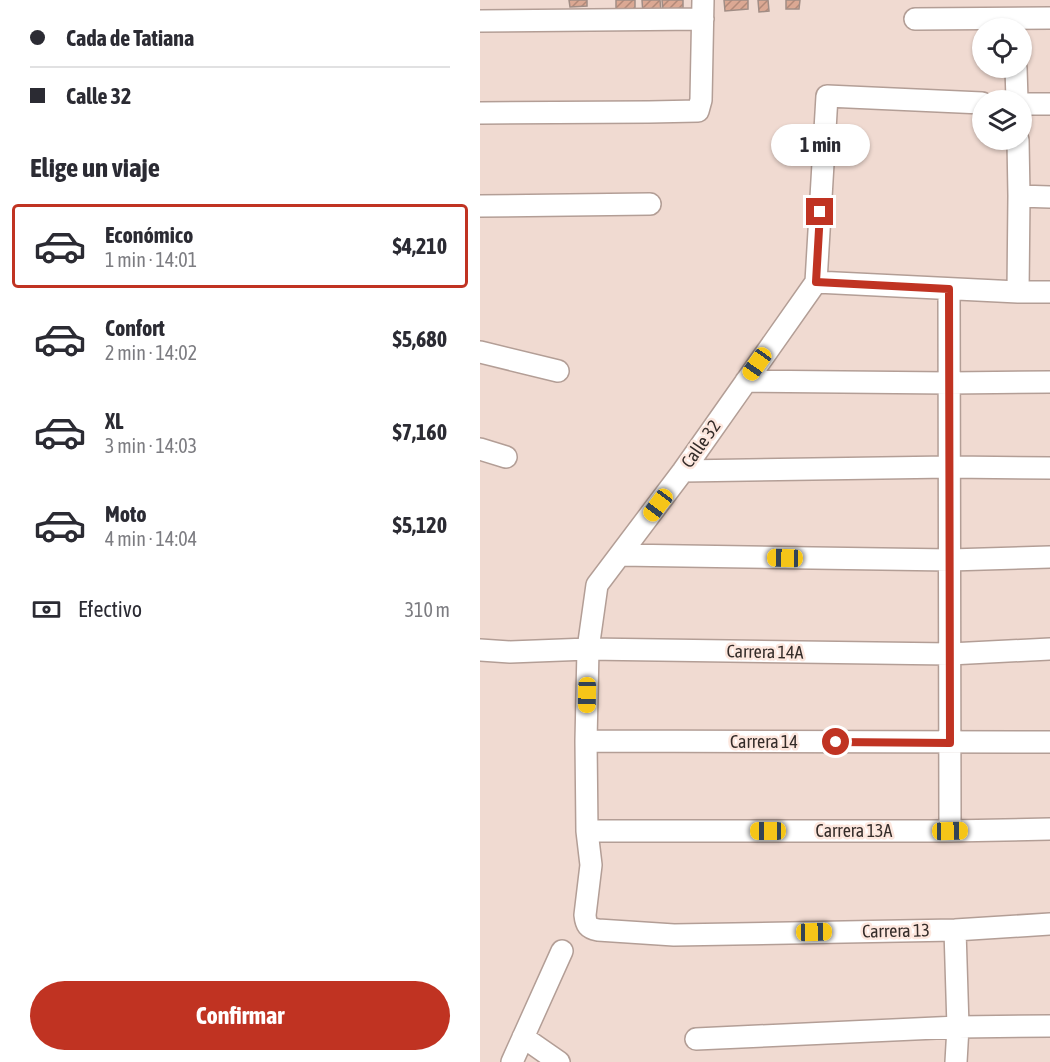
<!DOCTYPE html>
<html lang="es">
<head>
<meta charset="utf-8">
<style>
	:root { --surface:#fff; --page:#f7f7f7; --text:#2b2b33; --muted:#7c7c81; --line:#e1e1e2; --accent:#c03322 }
	body { margin:0; font-family:"Asap Condensed",sans-serif; background:var(--page); color:var(--text); height:100vh; display:flex; flex-direction:column; font-size:22px; white-space:nowrap }
	* { box-sizing:border-box; margin:0 }
	p { font-size:20px; color:var(--muted) }
	.icon { flex:none; width:33px; height:33px; fill:none; stroke:currentColor; stroke-width:2; stroke-linecap:round; stroke-linejoin:round }
	.map { position:relative; flex:1; overflow:hidden }
	.sheet { display:flex; flex-direction:column; background:var(--surface); width:480px }
	.sheet>* { flex:none }
	.top-card { display:grid; align-content:center; height:132px; padding:0 30px; background:var(--surface) }
	.buttons { position:absolute; left:492px; top:18px; display:grid; gap:12px }
	.buttons a { display:grid; place-items:center; width:60px; height:60px; border-radius:50%; background:var(--surface); box-shadow:0 2px 4px #0004; font-size:30px }
	.end { position:absolute; width:27px; height:27px; margin:-14px; border:8px solid #c03322; background:#fff; box-shadow:0 0 0 3px #fff }
	.from { border-radius:50% }
	.bubble { position:absolute; height:42px; border-radius:21px; background:var(--surface); box-shadow:0 2px 4px #0004; font-size:20px; font-weight:700; line-height:42px; text-align:center }
	.car { position:absolute; width:18px; height:36px; margin:-18px -9px; border-radius:8px; box-shadow:0 0 4px 2px #0007; background:linear-gradient(#f5c518 24%,#345 0 40%,#f5c518 0 76%,#345 0 86%,#f5c518 0) }
	.top-card b { display:flex; align-items:center; gap:21px; height:57px; font-size:22px }
	.top-card b+b { border-top:2px solid var(--line) }
	.top-card i { width:15px; height:15px; background:var(--text) }
	ul { padding:0; list-style:none }
	li { display:flex; align-items:center; gap:18px; height:84px; margin:0 12px 9px; padding:0 18px; border:3px solid transparent; border-radius:6px }
	li div { flex:1 }
	li b { display:block; font-size:22px }
	li em { font-style:normal; font-weight:700 }
	li.on { border-color:var(--accent) }
	li>.icon { width:54px; height:54px; stroke-width:1.5 }
	h2 { padding:0 30px; font-size:27px; line-height:72px }
	.pay { display:flex; align-items:center; gap:15px; height:66px; padding:0 30px; font-size:22px }
	.pay p { margin-inline-start:auto }
	.button { display:flex; gap:12px; margin-top:auto; padding:12px 30px }
	.button a { flex:1; height:69px; border-radius:36px; background:var(--accent); color:#fff; font-size:24px; font-weight:700; line-height:69px; text-align:center }
	main { display:flex; flex:1; min-height:0 }
	.map>svg:first-child { display:block }
	.building { fill:url(#building-hatch); stroke:#a18d85; stroke-width:1.5 }
	.lines { fill:none; stroke-linecap:round; stroke-linejoin:round }
	.minor-casing { stroke:#b39e96; stroke-width:24 }
	.minor { stroke:#fff; stroke-width:21 }
	.route { stroke:#c03322; stroke-width:8 }
	.labels { text-anchor:middle; stroke-width:5; stroke-linejoin:round; paint-order:stroke }
	.street-label { font-size:18px; fill:#342c29; stroke:#fde7de }
</style>
</head>
<body>
<main>
<section class="sheet">
<div class="top-card">
<b><i class="from"></i>Cada de Tatiana</b>
<b><i></i>Calle 32</b>
</div>
<h2>Elige un viaje</h2>
<ul>
<li class="on"><svg class="icon" aria-label="car" viewBox="0 0 24 24"><path d="M5 17H2v-5l4-1 3-4h7l3 4 3 1v5h-3M9 17h6M6 11h13"/><circle cx="7" cy="17" r="2"/><circle cx="17" cy="17" r="2"/></svg><div><b>Económico</b><p>1 min · 14:01</p></div><em>$4,210</em></li>
<li><svg class="icon" aria-label="car" viewBox="0 0 24 24"><path d="M5 17H2v-5l4-1 3-4h7l3 4 3 1v5h-3M9 17h6M6 11h13"/><circle cx="7" cy="17" r="2"/><circle cx="17" cy="17" r="2"/></svg><div><b>Confort</b><p>2 min · 14:02</p></div><em>$5,680</em></li>
<li><svg class="icon" aria-label="car" viewBox="0 0 24 24"><path d="M5 17H2v-5l4-1 3-4h7l3 4 3 1v5h-3M9 17h6M6 11h13"/><circle cx="7" cy="17" r="2"/><circle cx="17" cy="17" r="2"/></svg><div><b>XL</b><p>3 min · 14:03</p></div><em>$7,160</em></li>
<li><svg class="icon" aria-label="car" viewBox="0 0 24 24"><path d="M5 17H2v-5l4-1 3-4h7l3 4 3 1v5h-3M9 17h6M6 11h13"/><circle cx="7" cy="17" r="2"/><circle cx="17" cy="17" r="2"/></svg><div><b>Moto</b><p>4 min · 14:04</p></div><em>$5,120</em></li>
</ul>
<div class="pay"><svg class="icon" aria-label="cash" viewBox="0 0 24 24"><path d="M3 7h18v10H3z"/><circle cx="12" cy="12" r="2"/></svg>Efectivo<p>310 m</p></div>
<div class="button"><a>Confirmar</a></div>
</section>
<div class="map">
<svg width="570" height="1062" viewBox="0 0 570 1062">
	<defs>
		<pattern id="building-hatch" width="6" height="6" patternUnits="userSpaceOnUse" patternTransform="scale(1.5)"><rect width="6" height="6" fill="#dba893"/><path d="M-1 1l2-2M0 6l6-6M5 7l2-2" fill="none" stroke="#b28978"/></pattern>
	</defs>
	<rect width="100%" height="100%" fill="#f0dad1"/>
	<path class="building" d="M89,0H107V6L90,7Z
		M136,0H155V9H136Z
		M162,0H180L181,12L163,14Z
		M182,0H203V8L183,10Z
		M244,0H268V9L245,11Z
		M278,0H288L289,11L279,12Z
		M306,0H320L319,9H306Z"/>
	<g class="lines">
		<g class="minor-casing">
			<path id="minor" d="M435,19L570,18
				M0,21L223,19
				M536,68L537,100
				M502,103L347,96L336,282L203,471L117,585L108,649L106,741L107,831L111,865L105,915C106,925 108,928 118,930L194,935L475,930L570,924
				M542,104H570
				M0,113L169,112L218,111L221,100L223,0
				M538,140L539,196L538,292
				M539,196L570,197
				M0,206L170,204
				M336,282L538,292H570
				M469,289L470,831
				M0,352L78,371
				M266,381L469,383L570,382
				M0,449L26,457
				M203,471L469,467L570,468
				M140,555L470,560L570,557
				M0,650L30,652L108,649L470,654L570,649
				M106,741L570,742
				M107,831H470L570,829
				M475,930L478,1027L476,1062
				M43,1037L79,1062
				M216,1039L478,1027L570,1026
				M32,1062L82,951"/>
		</g>
		<use href="#minor" class="minor"/>
	</g>
	<g class="lines">
		<path class="route" d="M340,212L336,282L469,289L470,743L356,742"/>
	</g>
	<g class="labels">
		<g class="street-label">
			<text transform="translate(221 444) rotate(-55)" y="6">Calle 32</text>
			<text transform="translate(285 652) rotate(1)" y="6">Carrera 14A</text>
			<text x="284" y="748">Carrera 14</text>
			<text x="374" y="837">Carrera 13A</text>
			<text transform="translate(416 931) rotate(-1)" y="6">Carrera 13</text>
		</g>
	</g>
</svg>
<div class="buttons">
<a><svg class="icon" aria-label="locate" viewBox="0 0 24 24"><circle cx="12" cy="12" r="6"/><path d="M12 2v4M12 18v4M2 12h4M18 12h4"/></svg></a>
<a><svg class="icon" aria-label="layers" viewBox="0 0 24 24"><path d="M12 4l9 5-9 5-9-5zM3 14l9 5 9-5"/></svg></a>
</div>
<i class="end from" style="left:356px;top:742px"></i>
<i class="end" style="left:340px;top:212px"></i>
<div class="bubble" style="left:291px;top:124px;width:99px">1 min</div>
<i class="car" style="left:277px;top:364px;rotate:215deg"></i>
<i class="car" style="left:178px;top:505px;rotate:217deg"></i>
<i class="car" style="left:305px;top:558px;rotate:271deg"></i>
<i class="car" style="left:107px;top:695px;rotate:181deg"></i>
<i class="car" style="left:288px;top:831px;rotate:270deg"></i>
<i class="car" style="left:470px;top:831px;rotate:89deg"></i>
<i class="car" style="left:334px;top:932px;rotate:89deg"></i>
</div>
</main>
</body>
</html>
